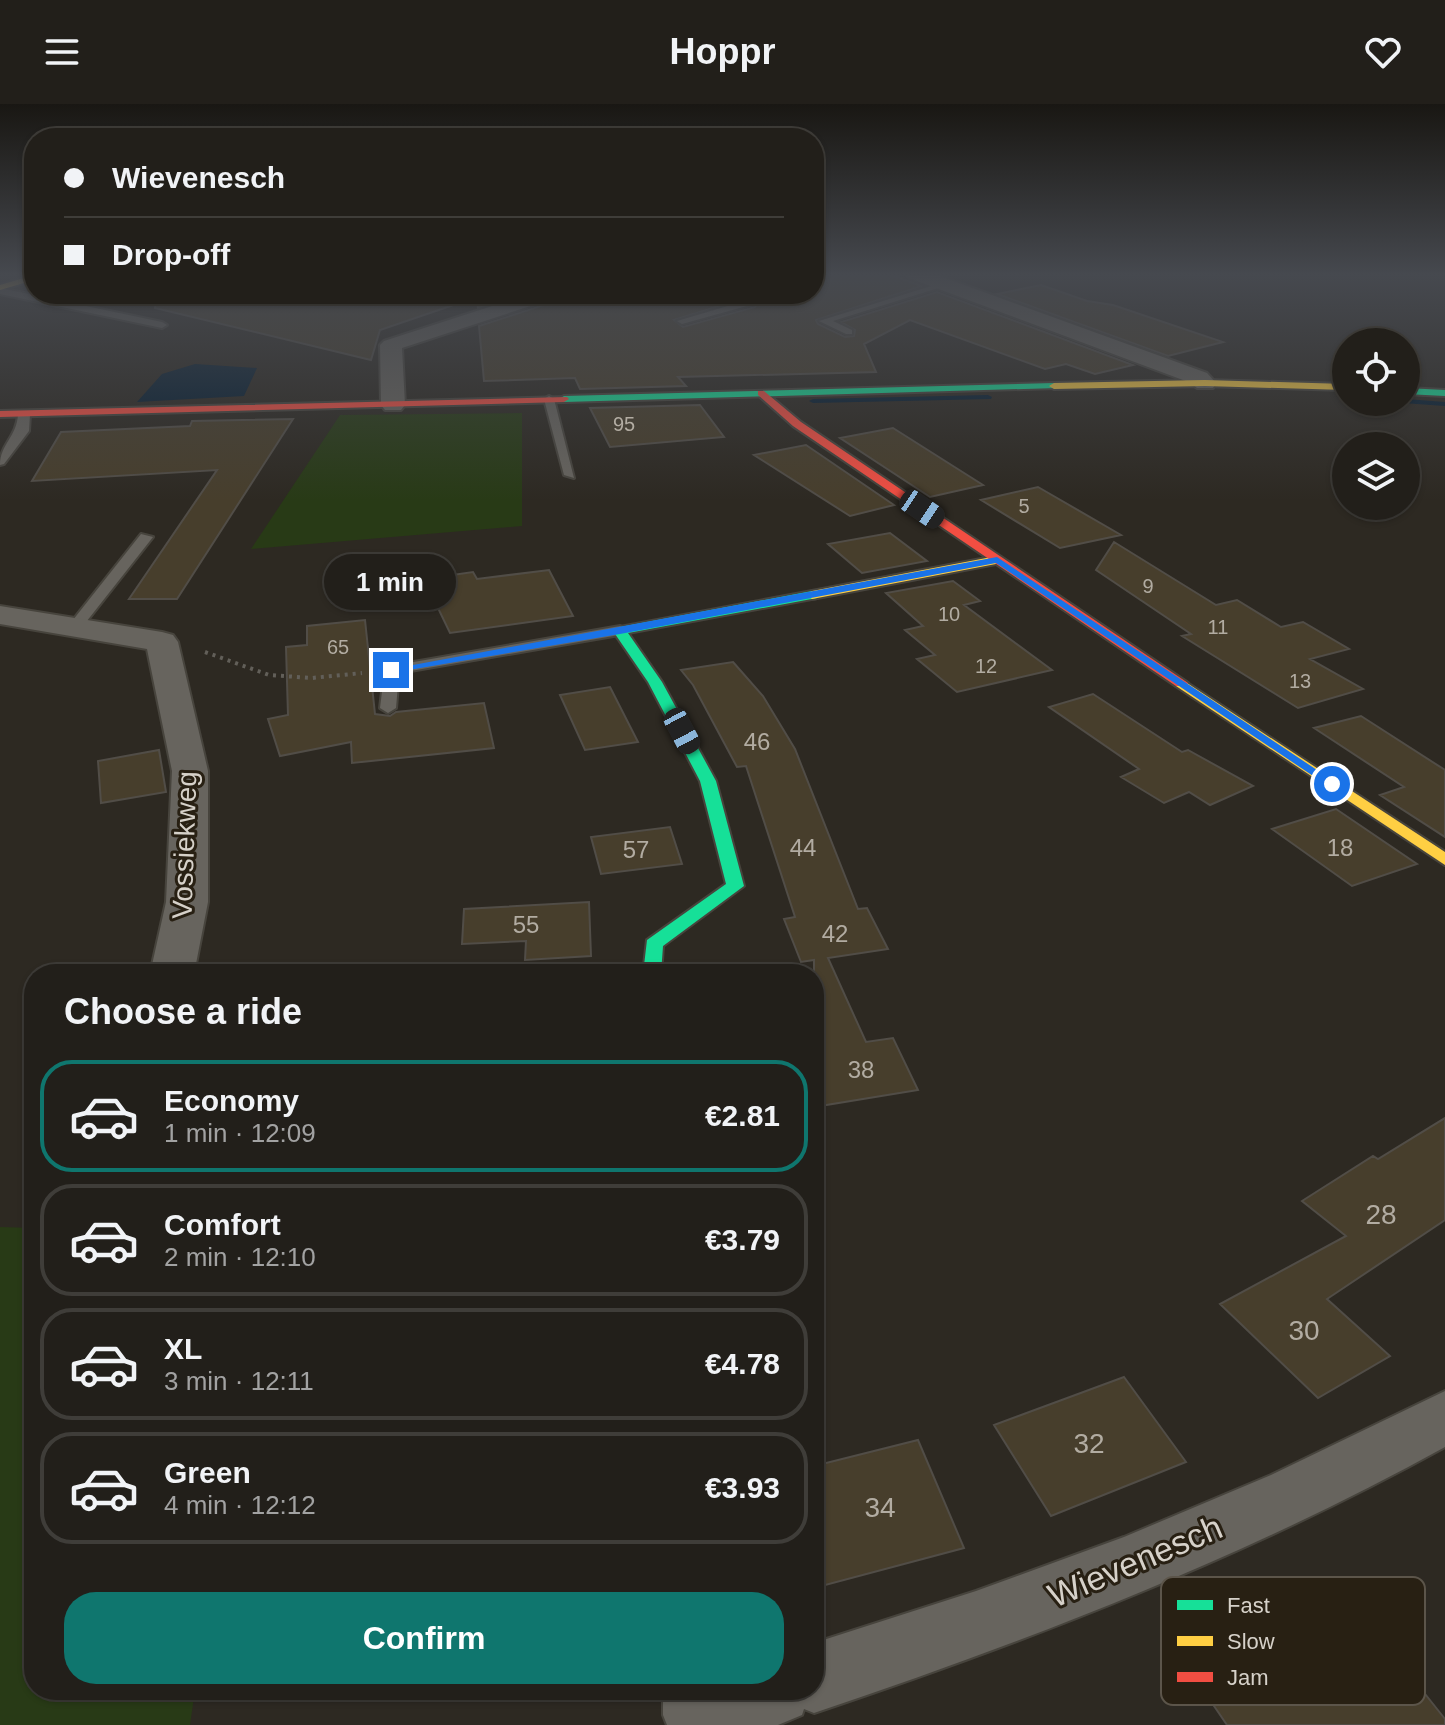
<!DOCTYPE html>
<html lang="en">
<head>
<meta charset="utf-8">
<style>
	:root { --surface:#221f1a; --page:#2a2723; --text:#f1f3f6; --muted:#a2a2a2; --line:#3f3d39; --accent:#0f766e }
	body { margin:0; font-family:Helvetica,sans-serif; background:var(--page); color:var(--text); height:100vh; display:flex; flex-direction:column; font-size:30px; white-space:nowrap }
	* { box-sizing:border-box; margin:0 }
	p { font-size:26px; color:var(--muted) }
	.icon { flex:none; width:44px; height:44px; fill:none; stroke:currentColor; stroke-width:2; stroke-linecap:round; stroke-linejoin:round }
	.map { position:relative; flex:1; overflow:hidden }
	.details { position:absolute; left:24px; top:860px; width:800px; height:736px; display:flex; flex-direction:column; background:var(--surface); border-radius:32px; box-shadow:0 2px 6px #0004,0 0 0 2px var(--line) }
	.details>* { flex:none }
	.top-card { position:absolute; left:24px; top:24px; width:800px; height:176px; border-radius:32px; box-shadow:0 2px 6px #0004,0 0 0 2px var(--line); display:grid; align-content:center; height:176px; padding:0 40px; background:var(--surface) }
	.fabs { position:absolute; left:1332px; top:224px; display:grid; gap:16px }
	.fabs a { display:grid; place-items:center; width:88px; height:88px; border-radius:50%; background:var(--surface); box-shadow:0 2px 6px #0004,0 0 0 2px var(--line); font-size:40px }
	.end { position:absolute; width:36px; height:36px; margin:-18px; border:10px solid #1a73e8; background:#fff; box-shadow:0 0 0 4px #fff }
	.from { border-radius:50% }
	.bubble { position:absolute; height:56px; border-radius:28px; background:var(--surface); box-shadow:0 2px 6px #0004,0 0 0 2px var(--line); font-size:26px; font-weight:700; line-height:56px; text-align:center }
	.car { position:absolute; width:24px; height:48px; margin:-24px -12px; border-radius:10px; box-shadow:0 0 6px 2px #0007; background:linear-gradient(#222 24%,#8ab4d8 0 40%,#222 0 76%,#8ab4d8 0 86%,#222 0) }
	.top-card b { display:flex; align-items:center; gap:28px; height:76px; font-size:30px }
	.top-card b+b { border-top:2px solid var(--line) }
	.top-card i { width:20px; height:20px; background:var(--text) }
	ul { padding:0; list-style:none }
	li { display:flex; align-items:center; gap:24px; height:112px; margin:0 16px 12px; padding:0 24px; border:4px solid var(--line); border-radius:32px }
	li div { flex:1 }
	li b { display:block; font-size:30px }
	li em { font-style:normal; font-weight:700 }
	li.on { border-color:var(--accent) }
	li>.icon { width:72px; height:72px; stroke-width:1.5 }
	h2 { padding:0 40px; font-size:36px; line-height:96px }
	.button { display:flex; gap:16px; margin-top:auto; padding:16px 40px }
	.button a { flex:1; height:92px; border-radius:32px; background:var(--accent); color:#fff; font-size:32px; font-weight:700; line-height:92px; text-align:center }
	header { display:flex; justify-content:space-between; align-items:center; height:104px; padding:0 40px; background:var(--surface); font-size:36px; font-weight:700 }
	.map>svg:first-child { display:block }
	.green { fill:#283a16 }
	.water { fill:#061e32 }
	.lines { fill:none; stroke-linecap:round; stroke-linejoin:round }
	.stream { fill:#061e32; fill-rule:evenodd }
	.building { fill:#473e2c; stroke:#514d47; stroke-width:2 }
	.lane-casing { stroke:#47443d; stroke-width:4 }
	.street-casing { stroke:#47443d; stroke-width:4 }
	.fast-casing { stroke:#47443d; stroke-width:4 }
	.slow-casing { stroke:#47443d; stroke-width:4 }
	.jam-casing { stroke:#47443d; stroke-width:4 }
	.path { stroke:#625f59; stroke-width:4; stroke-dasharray:3 5; stroke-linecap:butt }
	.lane { fill:#67645e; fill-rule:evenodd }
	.street { fill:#67645e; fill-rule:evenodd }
	.fast { fill:#16e098; fill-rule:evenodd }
	.slow { fill:#ffcf43; fill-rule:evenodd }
	.jam { fill:#f24e42; fill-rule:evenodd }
	.route { fill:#1a73e8 }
	.labels { text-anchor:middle; stroke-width:6; stroke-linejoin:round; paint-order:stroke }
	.far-number-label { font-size:20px; fill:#b2aca2 }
	.number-label { font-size:24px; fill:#b2aca2 }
	.street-label { font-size:28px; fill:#d6d1c9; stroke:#282013 }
	.near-number-label { font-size:28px; fill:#b2aca2 }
	.near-street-label { font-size:34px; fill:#d6d1c9; stroke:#282013 }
	.key { fill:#282013; stroke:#5c554a; stroke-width:2 }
	.key-label { font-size:22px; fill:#d6d1c9 }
</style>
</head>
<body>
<header><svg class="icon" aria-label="menu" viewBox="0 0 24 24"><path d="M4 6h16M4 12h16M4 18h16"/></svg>Hoppr<svg class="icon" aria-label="heart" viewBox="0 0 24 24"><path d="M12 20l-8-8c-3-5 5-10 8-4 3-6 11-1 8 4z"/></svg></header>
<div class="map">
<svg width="1445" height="1621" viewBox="0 0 1445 1621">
	<rect width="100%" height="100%" fill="#2d2922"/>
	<path class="green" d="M522,309V422L251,445L340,311Z
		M0,1123L34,1124V1586H195L190,1621H0Z"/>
	<path class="water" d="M195,260L257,264L244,292L137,298L162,270Z"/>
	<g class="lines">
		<path class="stream" d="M988,291L992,293L991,295L813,299L809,297L813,295Z
			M1406,295L1445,298V302L1403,299L1406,298Z"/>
	</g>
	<path class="building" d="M814,170H889L922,182L816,216L818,220L845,233L854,232L855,226L841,218L937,188L1133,261L1095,270L1066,260L1045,265L910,216L864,240L876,268L678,273L686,282L580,285L575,274L484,277L479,222L556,197L561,190H748L746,194L674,216L683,223L755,203L764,190H814Z
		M1041,181L1087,197L1113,201L1223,238L1168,252L997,190Z
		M157,190H467L468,196L380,226L371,256L155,204Z
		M476,190H519L478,204Z
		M700,301L724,333L610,343L590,304Z
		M293,315L177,495H129L217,366L32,377L61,328L190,322L192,317Z
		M893,324L983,381L930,393L840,334Z
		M806,341L894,401L850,412L754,351Z
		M1038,383L1121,431L1060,444L981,396Z
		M890,429L927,457L862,469L828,440Z
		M1114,438L1216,501L1237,496L1281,523L1303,518L1349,545L1310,555L1363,585L1298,604L1182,532L1191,530L1096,466Z
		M549,466L573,512L450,529L424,475L473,468L477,475Z
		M953,477L980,497L964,501L1052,566L957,588L917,555L935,551L905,526L923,522L886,489Z
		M365,516L375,610L390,612L396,608L484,599L494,644L352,659L351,638L280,652L268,615L288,611L286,543L307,541V522Z
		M733,558L763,592L795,645L858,805L867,804L888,845L828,854L866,938L893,934L918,986L814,1003V856L801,858L784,815L795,813L746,662L737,663L693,581L681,566Z
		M610,583L638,638L585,646L560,591Z
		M1093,590L1182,648L1188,646L1253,682L1210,701L1189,688L1164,699L1121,673L1139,665L1049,603Z
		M1361,612L1445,666V733L1380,691L1404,683L1314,624Z
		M159,646L166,688L101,699L98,657Z
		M1336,705L1417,760L1352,782L1272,725Z
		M670,723L682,760L601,770L591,733Z
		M589,798L591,852L525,856L526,837L462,840L464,805Z
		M1445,1014V1116L1327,1195L1390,1252L1318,1294L1220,1200L1346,1132L1302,1097L1373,1052L1378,1055Z
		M1124,1273L1186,1358L1051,1412L994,1321Z
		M918,1336L964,1444L814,1484V1362Z
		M1278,1514L1333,1589L1398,1556L1445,1615V1621H1227L1184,1558Z"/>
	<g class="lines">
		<g class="lane-casing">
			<path id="lane" d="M944,178L951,180L833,217L852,226V230H846L819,217Z
				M0,184L162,218L167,221L162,224L0,190Z
				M751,190H761L754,200L682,220L677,217L748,196Z
				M549,292L554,295L574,374L564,371L544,295Z
				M24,307L30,310L29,327L4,360L0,361C0,340 17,333 18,310Z
				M141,430L153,433L79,527H69V521Z
				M620,522L628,527L625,530L399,569L396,604L388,609L380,604L385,563Z"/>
		</g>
		<g class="street-casing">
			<path id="street" d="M907,170H934L1207,269L1216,279L1213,284H1197L1191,279L909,174Z
				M529,190H558L555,194L402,244L405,301L401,306H385L381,301L380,241L384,237Z
				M0,502L162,528L173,531L178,538L208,667V798L194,870H150L166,798L172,667L147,545L0,520Z
				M1445,1287V1343C1244,1454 1031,1536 814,1609L804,1605L802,1611L778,1621H667L663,1611V1586H814V1539L976,1487L1124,1433L1271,1371Z"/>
		</g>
		<g class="fast-casing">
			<path id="fast" d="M1054,279L1059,282L1057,284L564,298L559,295L564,292Z
				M1406,284L1445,286V292L1406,290Z
				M812,487L818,491L817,494L628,529L662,578L716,677L744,782L663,842L661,870H643L647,836L726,780L700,677L648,578L613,527L620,523Z"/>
		</g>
		<g class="slow-casing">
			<path id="slow" d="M34,171V176L0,186V181Z
				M1205,276L1346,280V286L1205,282L1054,285L1049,282L1054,279Z
				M997,452L1003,456L1001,459L812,495L806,491L812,487Z
				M1181,575L1445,748V761L1176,582V576Z"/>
		</g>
		<g class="jam-casing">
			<path id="jam" d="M758,287H764L801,318L1188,579L1186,582H1176L793,322L758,291Z
				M567,293L569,295L564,298L0,313V307Z"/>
		</g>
		<path class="path" d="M205,548L269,571L312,574L362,569"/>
		<use href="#lane" class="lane"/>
		<use href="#street" class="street"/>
		<use href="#fast" class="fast"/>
		<use href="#slow" class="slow"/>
		<use href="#jam" class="jam"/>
	</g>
	<linearGradient id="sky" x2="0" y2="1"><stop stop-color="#191713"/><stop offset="0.43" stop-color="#46494f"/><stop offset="1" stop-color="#46494f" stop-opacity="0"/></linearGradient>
	<rect width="1445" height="397" fill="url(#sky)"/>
	<path class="route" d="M997,453L1338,680L1328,682L996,459L620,530L391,569L386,566Z"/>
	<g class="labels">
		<g class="far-number-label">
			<text x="624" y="327">95</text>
			<text x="1024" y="409">5</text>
			<text x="1148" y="489">9</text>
			<text x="949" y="517">10</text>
			<text x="1218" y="530">11</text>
			<text x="338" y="550">65</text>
			<text x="986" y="569">12</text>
			<text x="1300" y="584">13</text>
		</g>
		<g class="number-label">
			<text x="757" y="646">46</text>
			<text x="803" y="752">44</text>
			<text x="1340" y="752">18</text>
			<text x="636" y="754">57</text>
			<text x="526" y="829">55</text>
			<text x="835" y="838">42</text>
			<text x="861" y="974">38</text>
		</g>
		<g class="street-label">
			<text transform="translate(184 741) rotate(-88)" y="10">Vossiekweg</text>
		</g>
		<g class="near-number-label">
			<text x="1381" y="1120">28</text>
			<text x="1304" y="1236">30</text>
			<text x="1089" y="1349">32</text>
			<text x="880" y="1413">34</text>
		</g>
		<g class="near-street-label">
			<text transform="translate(1135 1457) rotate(-23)" y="12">Wievenesch</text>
		</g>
	</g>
	<rect x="1161" y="1473" width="264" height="128" rx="12" class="key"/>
	<rect x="1177" y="1496" width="36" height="10" fill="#16e098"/>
	<rect x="1177" y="1532" width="36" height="10" fill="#ffcf43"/>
	<rect x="1177" y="1568" width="36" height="10" fill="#f24e42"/>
	<g class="key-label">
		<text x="1227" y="1509">Fast</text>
		<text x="1227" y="1545">Slow</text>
		<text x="1227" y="1581">Jam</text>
	</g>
</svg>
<div class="fabs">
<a><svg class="icon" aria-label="locate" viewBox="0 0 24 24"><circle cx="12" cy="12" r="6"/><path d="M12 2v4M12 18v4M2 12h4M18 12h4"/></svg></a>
<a><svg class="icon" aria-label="layers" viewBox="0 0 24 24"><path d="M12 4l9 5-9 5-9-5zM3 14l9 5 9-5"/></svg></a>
</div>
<i class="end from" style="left:1332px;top:680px"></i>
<i class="end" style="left:391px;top:566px"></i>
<div class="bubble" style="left:324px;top:450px;width:132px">1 min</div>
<i class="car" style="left:922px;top:405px;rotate:124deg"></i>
<i class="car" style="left:682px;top:627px;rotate:152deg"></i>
<div class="top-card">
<b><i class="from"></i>Wievenesch</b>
<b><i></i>Drop-off</b>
</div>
<section class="details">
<h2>Choose a ride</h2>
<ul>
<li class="on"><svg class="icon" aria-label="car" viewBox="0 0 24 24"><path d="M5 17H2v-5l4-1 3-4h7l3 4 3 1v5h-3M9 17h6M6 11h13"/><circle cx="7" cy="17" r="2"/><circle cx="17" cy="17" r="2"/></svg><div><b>Economy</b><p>1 min · 12:09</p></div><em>€2.81</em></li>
<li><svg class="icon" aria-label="car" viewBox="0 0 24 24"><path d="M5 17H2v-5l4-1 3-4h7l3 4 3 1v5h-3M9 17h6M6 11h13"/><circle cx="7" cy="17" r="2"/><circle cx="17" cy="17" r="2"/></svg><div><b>Comfort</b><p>2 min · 12:10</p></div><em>€3.79</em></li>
<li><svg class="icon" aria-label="car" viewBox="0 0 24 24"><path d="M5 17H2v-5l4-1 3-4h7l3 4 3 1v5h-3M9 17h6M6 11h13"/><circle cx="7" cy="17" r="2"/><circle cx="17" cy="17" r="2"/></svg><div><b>XL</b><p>3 min · 12:11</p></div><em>€4.78</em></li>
<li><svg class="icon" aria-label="car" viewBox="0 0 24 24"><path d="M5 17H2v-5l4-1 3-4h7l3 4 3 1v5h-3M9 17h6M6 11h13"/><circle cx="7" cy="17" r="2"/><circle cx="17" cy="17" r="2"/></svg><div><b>Green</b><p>4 min · 12:12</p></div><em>€3.93</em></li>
</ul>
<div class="button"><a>Confirm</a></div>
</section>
</div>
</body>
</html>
